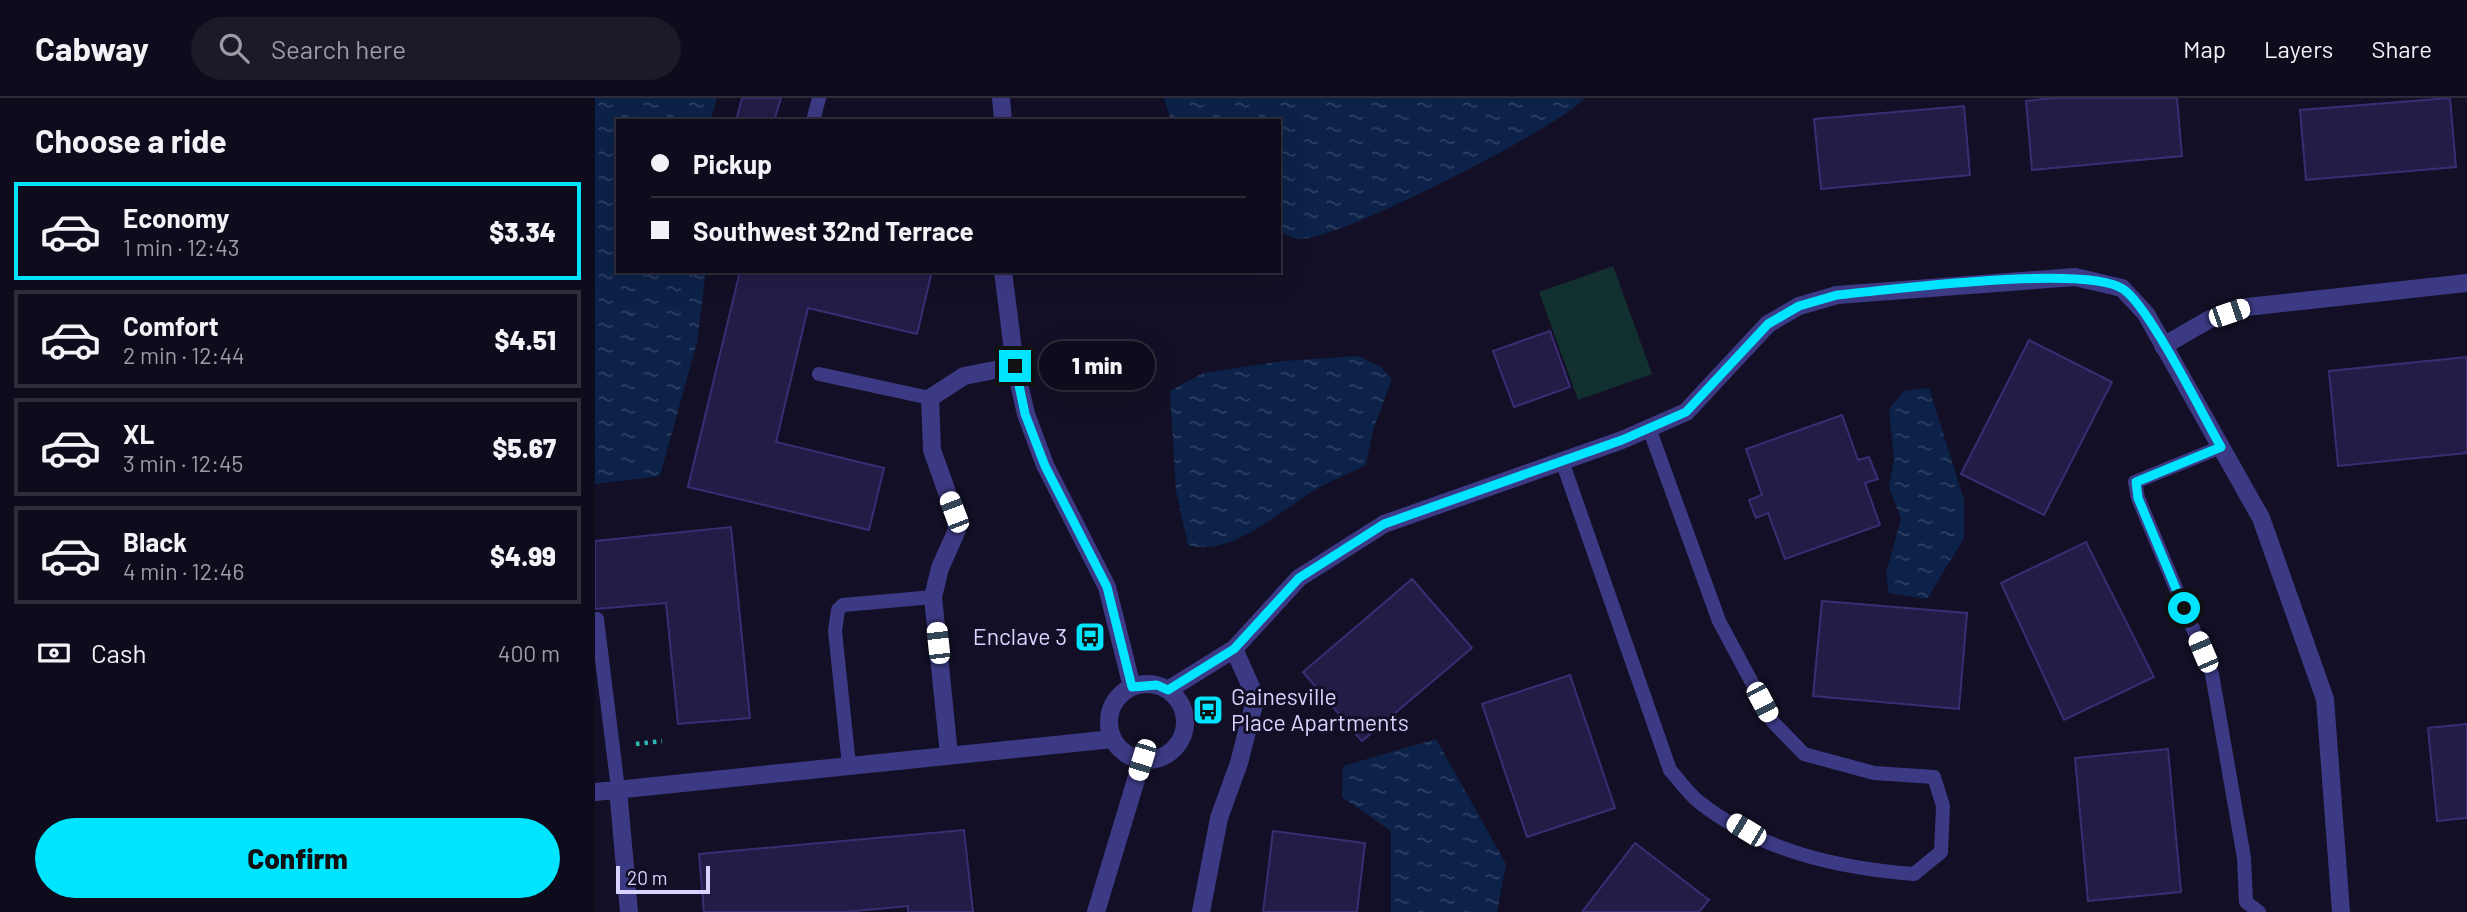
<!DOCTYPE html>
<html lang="en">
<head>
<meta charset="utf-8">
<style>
	:root { --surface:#0e0b1c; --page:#1c1929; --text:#f1f3f6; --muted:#9b9ba3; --line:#2e2b3b; --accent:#00e5ff }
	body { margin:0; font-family:Barlow,sans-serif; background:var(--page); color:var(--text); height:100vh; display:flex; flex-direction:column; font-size:26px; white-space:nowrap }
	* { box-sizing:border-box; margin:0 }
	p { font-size:23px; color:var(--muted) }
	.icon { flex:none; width:38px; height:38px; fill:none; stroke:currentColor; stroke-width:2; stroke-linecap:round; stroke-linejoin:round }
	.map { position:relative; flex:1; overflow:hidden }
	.details { display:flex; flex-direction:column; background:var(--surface); width:595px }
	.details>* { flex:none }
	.hud { position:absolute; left:21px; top:21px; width:665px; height:154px; border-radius:0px; box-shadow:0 7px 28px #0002,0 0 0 2px var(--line); display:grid; align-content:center; height:154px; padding:0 35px; background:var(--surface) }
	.scale { position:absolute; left:21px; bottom:18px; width:94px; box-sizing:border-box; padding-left:7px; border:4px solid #d9d4ff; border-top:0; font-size:19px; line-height:24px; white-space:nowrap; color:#d9d4ff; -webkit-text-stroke:5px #130f26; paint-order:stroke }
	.end { position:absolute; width:32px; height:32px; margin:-16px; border:9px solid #00e5ff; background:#111; box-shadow:0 0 0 4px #111 }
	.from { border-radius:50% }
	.bubble { position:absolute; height:49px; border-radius:24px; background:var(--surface); box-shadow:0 7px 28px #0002,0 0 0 2px var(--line); font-size:23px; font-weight:800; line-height:49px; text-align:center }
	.car { position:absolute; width:21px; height:42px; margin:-21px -10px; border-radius:9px; box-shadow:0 0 5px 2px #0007; background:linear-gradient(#fff 24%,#345 0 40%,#fff 0 76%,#345 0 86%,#fff 0) }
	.hud b { display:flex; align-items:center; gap:24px; height:66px; font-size:26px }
	.hud b+b { border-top:2px solid var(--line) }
	.hud i { width:18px; height:18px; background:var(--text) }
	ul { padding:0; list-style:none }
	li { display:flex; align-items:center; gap:21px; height:98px; margin:0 14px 10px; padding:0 21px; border:4px solid var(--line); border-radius:0px }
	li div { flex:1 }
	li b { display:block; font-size:26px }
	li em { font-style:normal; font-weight:800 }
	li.on { border-color:var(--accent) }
	li>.icon { width:63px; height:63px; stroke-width:1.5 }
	h2 { padding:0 35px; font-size:32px; line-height:84px }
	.pay { display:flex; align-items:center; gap:18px; height:77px; padding:0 35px; font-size:26px }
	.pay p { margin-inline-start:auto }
	.primary-button { display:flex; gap:14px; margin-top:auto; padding:14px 35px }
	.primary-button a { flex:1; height:80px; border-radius:42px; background:var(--accent); color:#111; font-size:28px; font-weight:800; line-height:80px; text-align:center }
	header { display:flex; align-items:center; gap:42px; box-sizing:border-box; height:98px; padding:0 35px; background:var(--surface); border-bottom:2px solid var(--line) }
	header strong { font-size:33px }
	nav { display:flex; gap:38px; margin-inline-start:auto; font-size:24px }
	.search { width:490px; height:63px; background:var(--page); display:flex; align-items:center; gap:18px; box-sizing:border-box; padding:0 24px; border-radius:38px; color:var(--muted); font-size:26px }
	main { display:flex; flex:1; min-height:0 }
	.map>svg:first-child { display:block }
	.garden { fill:#12302f }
	.water { fill:url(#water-ripples) }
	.building { fill:#241b47; stroke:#3b2d73; stroke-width:2 }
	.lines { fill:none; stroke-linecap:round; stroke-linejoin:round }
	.path { stroke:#2fb8b0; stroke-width:4.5; stroke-dasharray:3.5 5; stroke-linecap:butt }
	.lane { stroke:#3d3a85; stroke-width:14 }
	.street { stroke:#3d3a85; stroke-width:18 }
	.route { stroke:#00e5ff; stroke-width:9 }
	.labels { text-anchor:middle; stroke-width:6; stroke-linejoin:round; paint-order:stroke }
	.poi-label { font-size:23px; fill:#d9d4ff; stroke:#130f26; text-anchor:end }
</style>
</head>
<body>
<header>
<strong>Cabway</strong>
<div class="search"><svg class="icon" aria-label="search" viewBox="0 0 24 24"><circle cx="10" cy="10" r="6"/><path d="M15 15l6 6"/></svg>Search here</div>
<nav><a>Map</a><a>Layers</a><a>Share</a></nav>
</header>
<main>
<section class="details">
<h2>Choose a ride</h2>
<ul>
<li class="on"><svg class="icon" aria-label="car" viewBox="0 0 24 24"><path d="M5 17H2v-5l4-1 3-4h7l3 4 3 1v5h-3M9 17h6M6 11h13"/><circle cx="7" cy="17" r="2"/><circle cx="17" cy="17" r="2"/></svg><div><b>Economy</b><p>1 min · 12:43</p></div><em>$3.34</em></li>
<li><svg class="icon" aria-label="car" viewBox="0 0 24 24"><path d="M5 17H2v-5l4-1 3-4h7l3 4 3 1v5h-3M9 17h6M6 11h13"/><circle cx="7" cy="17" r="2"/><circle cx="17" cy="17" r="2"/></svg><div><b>Comfort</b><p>2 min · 12:44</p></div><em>$4.51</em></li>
<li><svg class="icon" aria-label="car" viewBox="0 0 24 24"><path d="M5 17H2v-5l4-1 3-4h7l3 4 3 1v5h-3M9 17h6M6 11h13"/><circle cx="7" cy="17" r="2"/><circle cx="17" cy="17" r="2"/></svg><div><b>XL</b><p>3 min · 12:45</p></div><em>$5.67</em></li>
<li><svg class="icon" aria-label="car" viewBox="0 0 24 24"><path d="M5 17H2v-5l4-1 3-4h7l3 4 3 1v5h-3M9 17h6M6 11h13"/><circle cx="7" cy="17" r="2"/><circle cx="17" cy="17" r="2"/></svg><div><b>Black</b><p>4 min · 12:46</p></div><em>$4.99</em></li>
</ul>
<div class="pay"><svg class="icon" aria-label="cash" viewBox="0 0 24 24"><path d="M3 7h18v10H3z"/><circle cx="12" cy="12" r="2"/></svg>Cash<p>400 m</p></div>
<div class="primary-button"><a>Confirm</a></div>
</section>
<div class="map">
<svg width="1872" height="814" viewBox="0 0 1872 814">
	<defs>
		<pattern id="water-ripples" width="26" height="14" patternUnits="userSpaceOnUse" patternTransform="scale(1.75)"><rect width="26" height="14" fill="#0c2248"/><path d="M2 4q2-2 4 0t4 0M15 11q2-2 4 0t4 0" fill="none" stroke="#2f4163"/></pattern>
	</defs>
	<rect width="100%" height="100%" fill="#130f26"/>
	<path class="garden" d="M1018,168L1057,276L983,302L944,194Z"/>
	<path class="water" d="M0,0H122L115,23H23V173H111L102,244L65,378L0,386Z
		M569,0H990C967,28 740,144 704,141C698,140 690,136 684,134V23H576Z
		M763,258L786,269L797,281L778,332L771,367C754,376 734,383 718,393C682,415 636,459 593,447L581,393L575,293L608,275L689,263Z
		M1334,290L1369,402V440L1332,501L1294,495L1291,475L1306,421L1294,389L1299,361L1294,311L1309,293Z
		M841,641L911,766L902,814H796V733L747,699L748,668Z"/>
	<path class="building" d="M147,0H186L179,23H141Z
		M1459,0H1582L1587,58L1437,72L1431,3Z
		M1855,0L1861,69L1711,82L1705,12Z
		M1369,8L1375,77L1226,91L1219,21Z
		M145,173H337L322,236L213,210L181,344L289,370L274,432L93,389Z
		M955,233L975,289L919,309L898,253Z
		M1434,242L1517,284L1449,417L1366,376Z
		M1872,259V355L1743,368L1734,273Z
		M1247,317L1263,362L1274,359L1283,381L1270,385L1285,427L1190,461L1173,415L1161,420L1154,402L1167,397L1151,351Z
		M136,429L155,620L83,626L71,505L0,511V443Z
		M1491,444L1559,579L1469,622L1406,485Z
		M817,481L877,550L767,643L708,574Z
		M1227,503L1372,515L1364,611L1218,598Z
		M975,577L1020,710L932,739L887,606Z
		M1872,626V720L1842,723L1833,630Z
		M1573,651L1586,794L1493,803L1480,660Z
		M369,732L378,814H313V808L250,814H109L104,756Z
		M678,733L770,745L762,814H668Z
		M1040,745L1114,802L1104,814H987Z"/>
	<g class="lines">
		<path class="path" d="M41,646L67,643"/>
		<path class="lane" d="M218,23L224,0
			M224,276L335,300
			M1626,349L1540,384L1543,400L1617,576L1649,760L1651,804L1664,814
			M967,363L1075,672C1084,682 1093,695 1104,704C1166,753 1242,770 1319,776L1346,754L1348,708L1339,679L1279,675L1209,656L1178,624L1124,523L1054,330
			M2,521L23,691
			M254,667L240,533L243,512L248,507L338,499"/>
		<path class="street" d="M406,0L408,23
			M408,173L420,268L431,316L450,367L512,489L537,589
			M1568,248L1615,221L1652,209L1872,185
			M514 624a38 38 0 1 1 76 0a38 38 0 1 1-76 0Z
			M573,592L639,551
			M354,657L338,499L345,470L362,432L359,414L337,352L335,300L369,278L420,268
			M23,691L34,814
			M0,694L518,641
			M501,814L547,662
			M606,814L624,720L644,665L659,606L656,589L639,551L704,480L789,426L1027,342L1091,314L1173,226L1204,208L1242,197L1480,179L1527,190L1551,216L1666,420L1730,601L1746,814"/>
	</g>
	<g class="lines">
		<path class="route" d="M420,268L430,316L450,368L512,489L537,589L562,587L573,592L639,551L704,480L789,426L1027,342L1091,314L1173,226L1204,208L1242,197C1295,192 1490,166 1528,191C1554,208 1607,316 1626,349L1541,384L1543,400L1589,510"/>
	</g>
	<defs>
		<g id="bus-square" transform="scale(1.575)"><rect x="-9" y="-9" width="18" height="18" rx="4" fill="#00e5ff" stroke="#130f26"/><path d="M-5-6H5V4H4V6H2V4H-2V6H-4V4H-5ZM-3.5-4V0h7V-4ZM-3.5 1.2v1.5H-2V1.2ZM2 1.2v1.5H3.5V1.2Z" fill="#111"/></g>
	</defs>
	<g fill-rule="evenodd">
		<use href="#bus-square" x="495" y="539"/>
		<use href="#bus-square" x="613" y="612"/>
	</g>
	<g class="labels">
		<g class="poi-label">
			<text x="472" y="547">Enclave 3</text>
			<text x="636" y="607" text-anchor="start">Gainesville<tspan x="636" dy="26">Place Apartments</tspan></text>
		</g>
	</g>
</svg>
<div class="scale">20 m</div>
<i class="end from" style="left:1589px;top:510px"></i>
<i class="end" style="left:420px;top:268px"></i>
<div class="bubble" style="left:444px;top:243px;width:116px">1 min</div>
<i class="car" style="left:1634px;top:215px;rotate:71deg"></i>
<i class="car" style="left:359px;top:414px;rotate:339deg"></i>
<i class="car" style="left:343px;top:545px;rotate:354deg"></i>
<i class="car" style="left:1608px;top:554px;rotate:337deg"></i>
<i class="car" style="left:1167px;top:604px;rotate:152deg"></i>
<i class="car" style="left:547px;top:662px;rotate:197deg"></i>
<i class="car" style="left:1151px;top:732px;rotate:301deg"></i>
<div class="hud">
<b><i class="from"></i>Pickup</b>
<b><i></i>Southwest 32nd Terrace</b>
</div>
</div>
</main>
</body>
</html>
